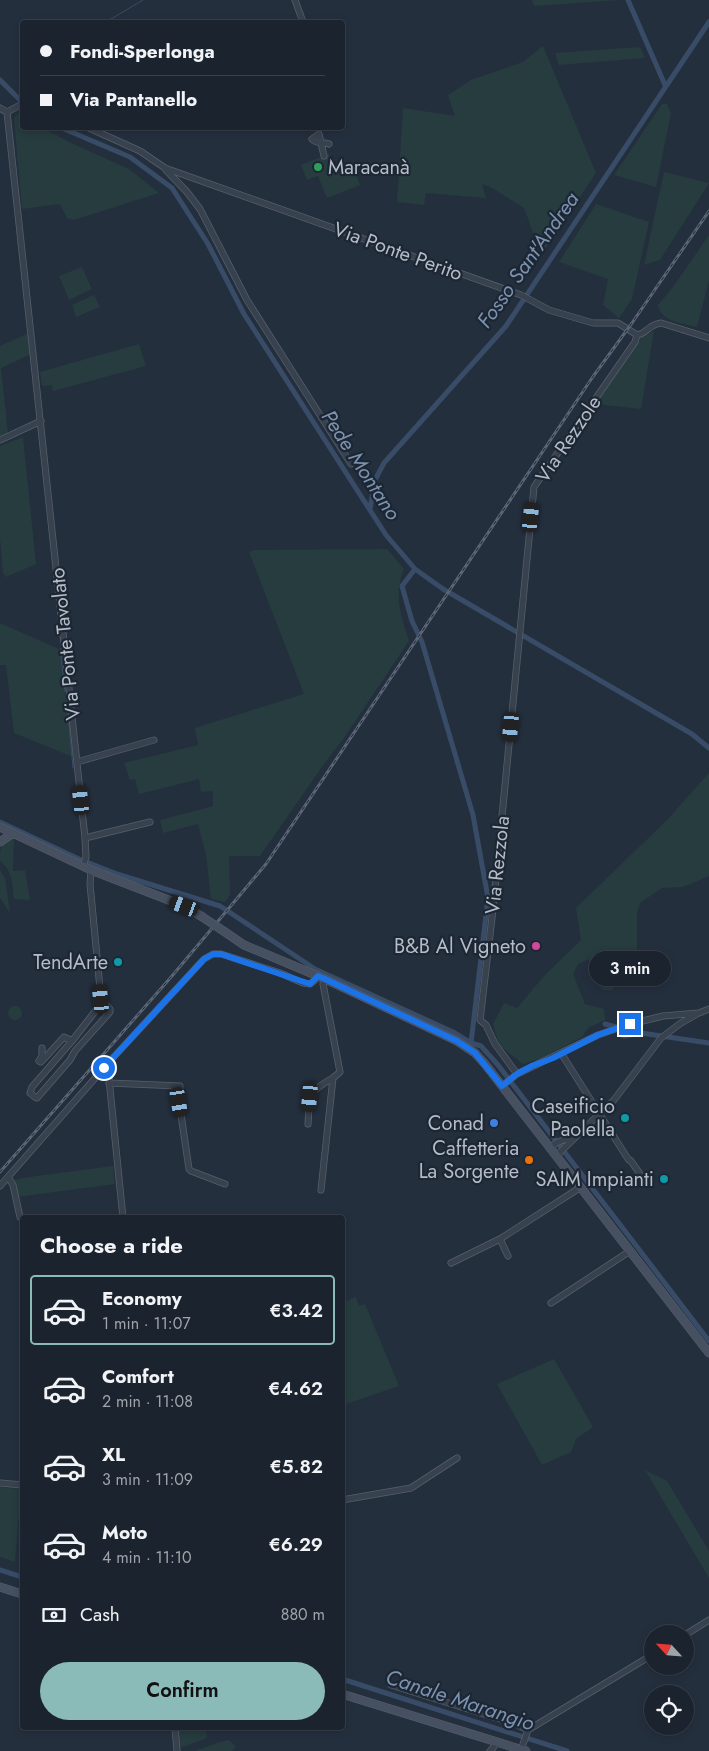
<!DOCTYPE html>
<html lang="en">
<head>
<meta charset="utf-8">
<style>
	:root { --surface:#1b232e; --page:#282f3a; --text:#f1f3f6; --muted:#a0a4aa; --line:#39404a; --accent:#8bbbb9 }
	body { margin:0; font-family:Jost,sans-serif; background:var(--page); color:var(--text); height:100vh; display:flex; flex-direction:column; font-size:19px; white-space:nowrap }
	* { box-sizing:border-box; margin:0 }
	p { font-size:16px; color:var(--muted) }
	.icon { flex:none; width:28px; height:28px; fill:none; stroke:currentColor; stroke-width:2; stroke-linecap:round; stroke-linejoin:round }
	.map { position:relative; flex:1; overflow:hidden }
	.details { position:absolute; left:20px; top:1215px; width:325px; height:515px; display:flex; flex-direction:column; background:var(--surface); border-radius:5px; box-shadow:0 2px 8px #0003,0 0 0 1px var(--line) }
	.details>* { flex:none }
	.top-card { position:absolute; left:20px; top:20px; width:325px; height:110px; border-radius:5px; box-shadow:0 2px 8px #0003,0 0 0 1px var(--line); display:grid; align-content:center; height:110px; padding:0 20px; background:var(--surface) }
	.needle { width:32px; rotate:296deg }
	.tools { position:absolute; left:644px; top:1625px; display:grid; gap:10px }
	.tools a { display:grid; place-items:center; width:50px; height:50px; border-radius:50%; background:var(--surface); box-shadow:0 2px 8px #0003,0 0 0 1px var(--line); font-size:25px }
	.end { position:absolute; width:22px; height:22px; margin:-11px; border:6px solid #1a73e8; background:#fff; box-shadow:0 0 0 2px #fff }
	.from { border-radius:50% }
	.bubble { position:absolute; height:35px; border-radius:18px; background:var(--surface); box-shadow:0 2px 8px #0003,0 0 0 1px var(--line); font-size:16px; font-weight:600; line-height:35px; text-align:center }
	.car { position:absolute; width:15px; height:30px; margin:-15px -8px; border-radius:6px; box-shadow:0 0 4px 1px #0007; background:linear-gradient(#222 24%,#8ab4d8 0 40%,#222 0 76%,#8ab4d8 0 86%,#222 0) }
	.top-card b { display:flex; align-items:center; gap:18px; height:48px; font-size:19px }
	.top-card b+b { border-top:1px solid var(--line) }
	.top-card i { width:12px; height:12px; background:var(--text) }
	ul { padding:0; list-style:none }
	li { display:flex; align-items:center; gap:15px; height:70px; margin:0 10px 8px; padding:0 10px; border:2px solid transparent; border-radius:5px }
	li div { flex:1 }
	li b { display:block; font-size:19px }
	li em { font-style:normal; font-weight:600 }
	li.current { border-color:var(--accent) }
	li>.icon { width:45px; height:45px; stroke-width:1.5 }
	h2 { padding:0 20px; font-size:22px; line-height:60px }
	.pay { display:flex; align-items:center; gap:12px; height:55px; padding:0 20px; font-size:19px }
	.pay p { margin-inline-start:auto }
	.primary-button { display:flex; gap:10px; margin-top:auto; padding:10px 20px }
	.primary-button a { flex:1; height:58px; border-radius:30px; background:var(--accent); color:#111; font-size:20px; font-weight:600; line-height:58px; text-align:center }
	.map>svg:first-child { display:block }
	.green { fill:#263c3f }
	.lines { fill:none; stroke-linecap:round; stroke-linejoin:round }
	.stream { stroke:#394c67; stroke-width:1 }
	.canal { stroke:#394c67; stroke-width:5 }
	.street-casing { stroke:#565f6c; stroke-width:7 }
	.secondary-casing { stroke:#565f6c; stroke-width:9 }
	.street { stroke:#38414e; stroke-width:5.5 }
	.secondary { stroke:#465061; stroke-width:8 }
	.rail-casing { stroke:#5a6575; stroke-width:3 }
	.rail { stroke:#1d2633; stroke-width:1; stroke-dasharray:4; stroke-linecap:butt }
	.secondary-bridge-casing { stroke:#565f6c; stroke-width:9; stroke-linecap:butt }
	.secondary-bridge { stroke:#465061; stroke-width:8 }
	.route { stroke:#1a73e8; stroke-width:6 }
	.leisure-dot { fill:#2e9e5b; stroke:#1d2633; stroke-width:2 }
	.hotel-dot { fill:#d1479c; stroke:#1d2633; stroke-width:2 }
	.culture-dot { fill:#0f9aa8; stroke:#1d2633; stroke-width:2 }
	.shop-dot { fill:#3f7fe0; stroke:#1d2633; stroke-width:2 }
	.food-dot { fill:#e8710a; stroke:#1d2633; stroke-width:2 }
	.labels { text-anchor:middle; stroke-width:4.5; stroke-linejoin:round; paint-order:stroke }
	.poi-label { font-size:20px; fill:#b4bcc9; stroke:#1d2633; text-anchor:end }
	.street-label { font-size:20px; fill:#b4bcc9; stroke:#1d2633 }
	.water-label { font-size:21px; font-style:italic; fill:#7c92b1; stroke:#1d2633 }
</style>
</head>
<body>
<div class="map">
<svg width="709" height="1751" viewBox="0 0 709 1751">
	<rect width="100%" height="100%" fill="#242f3e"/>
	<path class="green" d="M532,0H621L534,6Z
		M543,46L596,173L541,255L524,208L492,188L482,184L486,198L426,193L424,205L397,202L403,108L455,116L448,95L471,80L523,62Z
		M640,47L645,58L559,65L555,53Z
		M662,104H667L671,113L656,187L614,175Z
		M18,114L22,116V128H43L71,143L129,169L159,193L74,220L67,218L60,204L22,209L14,118Z
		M329,154L335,169L351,162L360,185L327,198L318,176L307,180L301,165Z
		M664,172L709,183L660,260L644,265Z
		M596,204L649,222L632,299L619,318L603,305L608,279L559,262Z
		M709,235V280L697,327C682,323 661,322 658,305L673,287Z
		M82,267L92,289L69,300L59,276Z
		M94,295L100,307L76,317L72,305Z
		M654,330L641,409L596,404L641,338Z
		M29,333L31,354L1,368L8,434L0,437V346Z
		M139,344L146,366L53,391L52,385L42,386L40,372Z
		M23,437L36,564L6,577L3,573L0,538V446Z
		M387,549L404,569C393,595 401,616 409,641L344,738L324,764L260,856H229L230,895L225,902L211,899L206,855L198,824L163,833L160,820L213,806V791L201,792L199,779L139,794L135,779L130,780L124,763L198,745L195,728L304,694L249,552L255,550Z
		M0,623L61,650L66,691L65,692L67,710L69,713L73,757L14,733L6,665H0Z
		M709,773V876L683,887L662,888L640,903L637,913V950L617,971L613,990H603L590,976L589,959L578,964L573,974L585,1004L604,1009L605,1020L588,1028L582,1037L542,1058L523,1064L499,1045L493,1024L504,1003L517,1008L544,976L581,940L576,908L668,819Z
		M14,837L13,871L25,870L30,900L14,899C12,884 13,871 0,861C0,847 0,843 14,837Z
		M0,870L5,878L10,913L0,898Z
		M8 1013a7 7 0 1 1 14 0a7 7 0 1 1-14 0Z
		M113,1166L115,1184L17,1197L14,1180L29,1177Z
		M356,1297L359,1306L365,1304L399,1386L343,1405V1302Z
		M554,1359L593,1427L576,1439L571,1452L542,1465L497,1384Z
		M645,1470L667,1481L709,1551V1578Z
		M0,1487L21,1489L15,1562L0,1557Z
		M177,1728H206L207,1738L180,1748Z
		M229,1740L236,1747L232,1751H195L217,1743Z"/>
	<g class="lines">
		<path class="stream" d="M106,22L143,0
			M0,112L5,115L15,208
			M58,611L61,646
			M60,649L65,691
			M68,713L73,768"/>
		<path class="canal" d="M628,0L665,85
			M0,80L22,102
			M62,128L130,157L172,188L208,244L244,314L386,535L415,569L443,589L692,734L709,748
			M370,509L375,480L384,463L506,326L709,22
			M415,569L402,586L412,621L422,642L473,815L488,898L471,1043
			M0,822L79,859L117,874L220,906L315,969L453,1032L471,1043L481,1046L498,1065L709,1341
			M605,1024L616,1027
			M622,1035L624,1036L641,1033L709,1043
			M0,1570L22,1577
			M342,1679L567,1751"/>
		<g class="street-casing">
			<path id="street" d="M295,0L303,22
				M0,108L7,112L85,838L86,857L83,866
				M7,112L22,104
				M89,128L140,151L165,168L521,295L549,310L593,323H618L637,335C648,333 647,325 661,323L709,338
				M324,156L319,134L312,139C317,145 323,141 329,144
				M166,170L187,192L200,209L247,300L351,464
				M0,440L41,421
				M77,762L154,740
				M85,838L150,822
				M91,870L90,884L101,999L100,1005L72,1041L32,1087L30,1093L35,1097L37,1098L70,1060L75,1051L110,1012V1009L101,999
				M42,1048V1056L39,1061L41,1062L64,1037L72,1041
				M561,1053L628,1159L631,1161L640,1174
				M108,1069L123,1218
				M517,1074L495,1044L486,1025L480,1020L493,909L534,487L635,342L637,335
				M109,1083L180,1086L179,1101L189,1169L191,1171L225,1184
				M502,1086L517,1074L598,1035L630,1024L663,1016L699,1013L709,1009
				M308,1124C310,1095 306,1093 333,1078
				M551,1147L556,1143L573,1136
				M557,1155L614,1100L661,1038L681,1023L697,1014
				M8,1177L13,1185L20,1217
				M0,1186L104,1068L108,1069L111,1060L204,959L213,954H221L280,973L303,983L310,984L316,979L318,975
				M321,1190L333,1078L340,1072L323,984L325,979
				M500,1239L508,1256
				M451,1263L500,1239L581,1187
				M551,1303L630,1251
				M0,1483L22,1485
				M342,1500L411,1488L457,1458
				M685,1635L709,1620
				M391,1685L516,1724L528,1730
				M175,1728L177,1751
				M521,1750L528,1730L652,1655
				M490,1751L498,1742"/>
		</g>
		<g class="secondary-casing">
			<path id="secondary" d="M0,827L91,870L184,906L201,916
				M0,842L10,835L15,834
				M225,932L244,945L325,979L457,1041L475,1053L485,1064L709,1353
				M0,1587L22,1594
				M342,1694L526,1751"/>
		</g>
		<use href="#street" class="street"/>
		<use href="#secondary" class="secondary"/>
		<g class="rail-casing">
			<path id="rail" d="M0,1172L172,976L266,864L592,378L632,323L709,211"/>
		</g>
		<use href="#rail" class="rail"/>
		<g class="secondary-bridge-casing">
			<path id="secondary-bridge" d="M201,916L225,932"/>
		</g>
		<use href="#secondary-bridge" class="secondary-bridge"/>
	</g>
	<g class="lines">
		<path class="route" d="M104,1068L108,1069L111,1060L204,959L213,954H221L310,984L318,976L325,979L457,1041L475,1053L502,1086L517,1074L532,1066L553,1058L598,1035L630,1024"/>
	</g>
	<circle class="leisure-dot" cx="318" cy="167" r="5"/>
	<circle class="hotel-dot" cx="536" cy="946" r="5"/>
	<g class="culture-dot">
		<circle cx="118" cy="962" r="5"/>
		<circle cx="625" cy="1118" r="5"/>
		<circle cx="664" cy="1179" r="5"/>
	</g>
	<circle class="shop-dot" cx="494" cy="1123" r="5"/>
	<circle class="food-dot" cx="529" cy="1160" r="5"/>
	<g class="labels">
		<g class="poi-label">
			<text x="328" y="174" text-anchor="start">Maracanà</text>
			<text x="526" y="953">B&amp;B Al Vigneto</text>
			<text x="108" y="969">TendArte</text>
			<text x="615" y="1113">Caseificio<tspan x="615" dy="23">Paolella</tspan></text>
			<text x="484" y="1130">Conad</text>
			<text x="519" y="1155">Caffetteria<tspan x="519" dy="23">La Sorgente</tspan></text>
			<text x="654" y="1186">SAIM Impianti</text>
		</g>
		<g class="street-label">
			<text transform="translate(398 251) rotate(20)" y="7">Via Ponte Perito</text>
			<text transform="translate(568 439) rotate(-56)" y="7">Via Rezzole</text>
			<text transform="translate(65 644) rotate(-96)" y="7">Via Ponte Tavolato</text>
			<text transform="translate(497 865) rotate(-84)" y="7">Via Rezzola</text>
		</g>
		<g class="water-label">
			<text transform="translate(528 260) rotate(-55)" y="7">Fosso Sant'Andrea</text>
			<text transform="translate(361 465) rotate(57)" y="7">Pede Montano</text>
			<text transform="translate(460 1700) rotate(18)" y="7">Canale Marangio</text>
		</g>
	</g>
</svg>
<div class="tools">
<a><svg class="needle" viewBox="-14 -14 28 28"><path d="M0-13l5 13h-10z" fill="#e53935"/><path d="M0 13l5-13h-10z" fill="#a0a4aa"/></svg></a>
<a><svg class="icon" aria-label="locate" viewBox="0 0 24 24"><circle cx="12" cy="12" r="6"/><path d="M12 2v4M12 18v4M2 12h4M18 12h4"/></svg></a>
</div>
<i class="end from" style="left:104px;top:1068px"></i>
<i class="end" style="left:630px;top:1024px"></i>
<div class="bubble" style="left:589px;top:951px;width:82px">3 min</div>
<i class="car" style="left:531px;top:517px;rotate:6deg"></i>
<i class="car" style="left:511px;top:727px;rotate:185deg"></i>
<i class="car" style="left:81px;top:800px;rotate:354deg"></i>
<i class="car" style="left:184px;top:906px;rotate:291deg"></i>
<i class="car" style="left:101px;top:999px;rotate:354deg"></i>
<i class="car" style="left:310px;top:1097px;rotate:185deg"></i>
<i class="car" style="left:179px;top:1102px;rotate:171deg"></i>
<div class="top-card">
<b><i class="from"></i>Fondi-Sperlonga</b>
<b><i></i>Via Pantanello</b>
</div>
<section class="details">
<h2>Choose a ride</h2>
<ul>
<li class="current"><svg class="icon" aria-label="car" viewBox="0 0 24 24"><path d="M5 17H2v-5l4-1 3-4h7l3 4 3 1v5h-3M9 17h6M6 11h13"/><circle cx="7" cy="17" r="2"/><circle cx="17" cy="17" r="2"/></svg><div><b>Economy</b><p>1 min · 11:07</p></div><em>€3.42</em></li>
<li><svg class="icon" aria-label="car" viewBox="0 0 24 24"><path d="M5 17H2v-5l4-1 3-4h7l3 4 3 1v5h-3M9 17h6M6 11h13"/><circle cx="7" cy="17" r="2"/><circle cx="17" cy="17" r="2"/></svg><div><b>Comfort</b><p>2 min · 11:08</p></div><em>€4.62</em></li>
<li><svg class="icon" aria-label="car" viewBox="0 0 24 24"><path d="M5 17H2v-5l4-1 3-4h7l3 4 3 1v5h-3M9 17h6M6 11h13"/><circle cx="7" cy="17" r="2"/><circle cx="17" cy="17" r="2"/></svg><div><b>XL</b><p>3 min · 11:09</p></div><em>€5.82</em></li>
<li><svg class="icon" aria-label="car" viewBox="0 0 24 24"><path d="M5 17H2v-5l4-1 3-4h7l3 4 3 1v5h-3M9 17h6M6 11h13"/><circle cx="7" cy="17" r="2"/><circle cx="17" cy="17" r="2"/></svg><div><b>Moto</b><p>4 min · 11:10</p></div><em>€6.29</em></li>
</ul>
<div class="pay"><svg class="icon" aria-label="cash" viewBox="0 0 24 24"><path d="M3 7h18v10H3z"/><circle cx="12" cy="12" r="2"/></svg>Cash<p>880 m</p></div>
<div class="primary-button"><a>Confirm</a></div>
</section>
</div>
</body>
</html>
